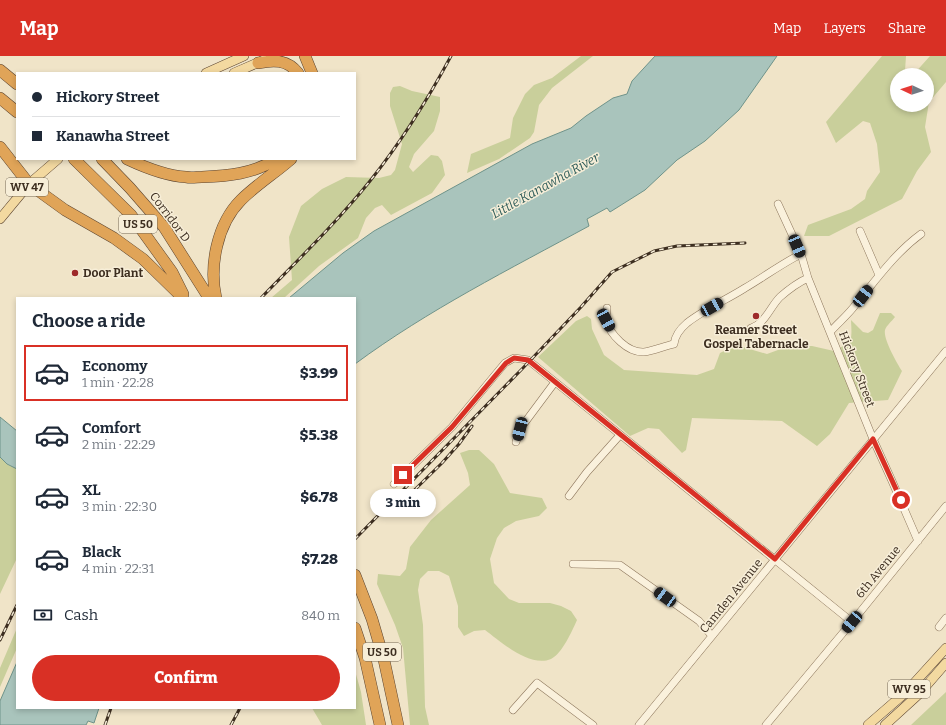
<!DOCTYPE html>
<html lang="en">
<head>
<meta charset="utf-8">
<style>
	:root { --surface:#fff; --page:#f2f2f3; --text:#1f2937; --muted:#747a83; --line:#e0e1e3; --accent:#d93025 }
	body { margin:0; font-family:Bitter,serif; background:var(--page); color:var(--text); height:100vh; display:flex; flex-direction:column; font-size:15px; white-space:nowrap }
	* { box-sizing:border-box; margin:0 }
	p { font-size:13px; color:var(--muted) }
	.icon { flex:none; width:22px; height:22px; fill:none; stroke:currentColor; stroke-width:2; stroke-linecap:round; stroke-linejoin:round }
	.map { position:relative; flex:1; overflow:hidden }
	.drawer { position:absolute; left:16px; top:241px; width:340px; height:412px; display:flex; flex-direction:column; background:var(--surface); border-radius:0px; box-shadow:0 2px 6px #0003 }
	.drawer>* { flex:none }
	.hud { position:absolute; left:16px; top:16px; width:340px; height:88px; border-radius:0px; box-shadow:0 2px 6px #0003; display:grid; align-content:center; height:88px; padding:0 16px; background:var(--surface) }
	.needle { width:26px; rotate:274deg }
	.buttons { position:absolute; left:890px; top:12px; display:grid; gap:8px }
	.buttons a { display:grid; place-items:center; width:44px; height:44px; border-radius:50%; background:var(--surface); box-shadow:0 2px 6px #0003; font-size:20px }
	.end { position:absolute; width:18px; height:18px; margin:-9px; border:5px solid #d93025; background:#fff; box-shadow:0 0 0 2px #fff }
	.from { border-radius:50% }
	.bubble { position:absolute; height:28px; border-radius:14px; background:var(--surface); box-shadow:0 2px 6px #0003; font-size:13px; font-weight:800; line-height:28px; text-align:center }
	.car { position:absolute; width:12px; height:24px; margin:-12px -6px; border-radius:5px; box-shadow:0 0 3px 1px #0007; background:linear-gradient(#222 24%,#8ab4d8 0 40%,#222 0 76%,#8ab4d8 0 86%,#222 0) }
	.hud b { display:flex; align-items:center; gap:14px; height:38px; font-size:15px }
	.hud b+b { border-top:1px solid var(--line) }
	.hud i { width:10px; height:10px; background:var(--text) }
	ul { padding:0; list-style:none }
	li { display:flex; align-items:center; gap:12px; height:56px; margin:0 8px 6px; padding:0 8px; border:2px solid transparent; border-radius:0px }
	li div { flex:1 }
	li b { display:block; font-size:15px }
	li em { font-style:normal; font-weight:800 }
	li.active { border-color:var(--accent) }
	li>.icon { width:36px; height:36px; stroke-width:1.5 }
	h2 { padding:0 16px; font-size:18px; line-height:48px }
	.pay { display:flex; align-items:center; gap:10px; height:44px; padding:0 16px; font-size:15px }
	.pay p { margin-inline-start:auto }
	.button { display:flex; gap:8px; margin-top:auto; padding:8px 16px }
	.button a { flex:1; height:46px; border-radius:24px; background:var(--accent); color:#fff; font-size:16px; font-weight:800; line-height:46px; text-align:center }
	header { display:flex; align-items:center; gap:24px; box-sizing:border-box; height:56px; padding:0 20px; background:var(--accent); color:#fff }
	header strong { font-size:19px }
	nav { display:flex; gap:22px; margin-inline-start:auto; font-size:14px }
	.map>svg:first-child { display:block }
	.green { fill:#c9cf9b }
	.water { fill:#a9c4bc; stroke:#6f938a }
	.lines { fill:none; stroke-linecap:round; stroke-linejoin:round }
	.minor-casing { stroke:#8d765c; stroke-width:8 }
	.major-casing { stroke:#5b4430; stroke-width:10 }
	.highway-casing { stroke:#5b4430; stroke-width:12 }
	.minor { stroke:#faf1dc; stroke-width:7 }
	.major { stroke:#f3d9a0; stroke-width:9 }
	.highway { stroke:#e0a458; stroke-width:11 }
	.rail-casing { stroke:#3d2e20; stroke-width:3 }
	.rail { stroke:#f7eed8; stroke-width:1.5; stroke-dasharray:4.5; stroke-linecap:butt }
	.route { stroke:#d93025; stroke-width:5 }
	.poi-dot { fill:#9e2a2b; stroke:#f7eed8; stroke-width:1.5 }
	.labels { text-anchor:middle; stroke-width:3; stroke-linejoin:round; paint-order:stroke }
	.shield { fill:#f7eed8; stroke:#756857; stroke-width:1 }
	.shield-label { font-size:11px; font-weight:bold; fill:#3d2e20 }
	.street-label { font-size:12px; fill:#3d2e20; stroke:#f7eed8 }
	.poi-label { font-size:12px; font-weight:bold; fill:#3d2e20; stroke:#f7eed8; text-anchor:start }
	.water-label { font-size:13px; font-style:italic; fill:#2f5d5a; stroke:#f7eed8 }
</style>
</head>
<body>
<header>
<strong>Map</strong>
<nav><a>Map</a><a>Layers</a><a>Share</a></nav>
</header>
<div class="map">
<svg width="946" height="669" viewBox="0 0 946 669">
	<rect width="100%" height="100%" fill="#f0e4c8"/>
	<path class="green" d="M581,0H593L552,32L539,49L534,76L530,82L499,103L467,117L471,98L510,82L513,62L525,38L534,29L552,22Z
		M882,0H906L905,15L909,19H897V49H927V19H913L930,0H946V26L929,46L925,71L931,96L917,115L902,143L829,180H804L808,169L851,153L865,143L867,135L880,116L877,88L870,67L863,65L836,87L826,66Z
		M400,30L412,35L440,41V55L434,75L414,98L409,111L413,116L431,99L438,100L442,105L445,119L432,137L391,159L382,149L375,152L366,162L358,182L319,210L284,242H271L292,224L289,181L301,150L322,133L346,121L379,122L391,119L395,114L402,88L390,50V37L393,31Z
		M880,257H891L895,261C892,265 886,270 885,274C883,283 897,307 902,315L888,344L849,347L830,378L817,390L782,365L692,362L686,394L682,397L659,373L648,372L630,380L538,301L576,265L587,260L591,263L592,273L604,299L624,314L697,319L714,313L720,297L736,289L767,298L789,290H812L834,295C853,285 852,286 851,264L863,276L868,277L873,274Z
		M469,394H479L494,408L510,437L542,442L547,452L539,460L516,465L504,472L497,482L490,503L494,527L509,543L519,547H550L561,550L571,555L577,564C572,575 562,598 551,603C530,612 501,586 485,574L474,575L464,580L458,571V550L449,520L439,515H428L420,523L418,534L423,569L425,651L429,669H410L403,592L395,569L377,528L378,518L400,520L406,513L410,491L431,464L470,429L468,417L460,397Z
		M0,401L7,408L17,413V502L0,538Z
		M17,572V592L0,631V612Z
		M355,615L361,636L366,669H322L312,652H355Z
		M946,636V669H911Z"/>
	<path class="water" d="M655,0H777L739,54L705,85L677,104L645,134L610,156L607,152L587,163L589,170C510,213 428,254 355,308V242H289L343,197L374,175L532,88L571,72L586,60L613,42L627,38L632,25Z
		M0,361L17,375V413L7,408L0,401Z
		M17,606V652H99L94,667L88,665L86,669H0V645Z"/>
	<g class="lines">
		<g class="minor-casing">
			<path id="minor" d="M778,148L801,198L808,222L873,383L892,425L918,485
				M860,175L879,219
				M607,252C607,255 606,260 606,264C610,279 628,297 644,296C654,295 664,290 674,288C675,280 681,272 687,267C705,253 726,244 745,232C764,221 781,208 801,198
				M751,272C765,268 770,251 780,241C788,234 799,226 808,222
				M831,275C839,266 849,258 856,248C876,224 895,197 921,178
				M516,386L520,373L555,326
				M394,428L452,371L505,307L514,302L528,304L852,566
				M569,440L587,416L620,379
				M573,508L620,509L699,565L712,580
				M939,571L946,562
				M513,654L537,627L593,669
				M639,669L946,295
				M766,669L852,566L946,450"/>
		</g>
		<g class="major-casing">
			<path id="major" d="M206,17L244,0
				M234,17L264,4
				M0,163L29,128L58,103
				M868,669L906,636L946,592
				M885,669L919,638L946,607"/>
		</g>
		<g class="highway-casing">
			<path id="highway" d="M305,0L312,17
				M258,7C273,4 287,3 298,17
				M0,14L17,28
				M0,42L17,56
				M0,91L29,128L65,154L114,182L143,203L183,242
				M74,103L131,159L172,216L183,238
				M102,103L130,132L164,171L209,242
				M127,103C144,111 168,120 186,121C191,122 197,121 202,121C227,120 254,118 276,103
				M216,242C209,210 217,168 241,144C256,129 275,117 291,103
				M355,519L372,563L384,604L398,669
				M355,572L365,602L380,669"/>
		</g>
		<use href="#minor" class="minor"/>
		<use href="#major" class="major"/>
		<use href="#highway" class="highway"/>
		<g class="rail-casing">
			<path id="rail" d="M261,242C298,204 337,166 370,125C401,86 428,43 451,0
				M390,458L442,407L459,388L472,370
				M355,483L522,313L581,251L612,216L654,195L677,190L745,187
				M0,584L17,549
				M105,669L111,652
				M231,669L240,652"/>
		</g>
		<use href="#rail" class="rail"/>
	</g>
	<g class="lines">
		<path class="route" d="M403,419L452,371L506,307L514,302L528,304L775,503L873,383L901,444"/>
	</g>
	<g class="poi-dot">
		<circle cx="75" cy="217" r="4"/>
		<circle cx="756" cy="260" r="4"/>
	</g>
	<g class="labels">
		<g class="shield">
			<rect x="6" y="122" width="42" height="18" rx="3"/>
			<rect x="119" y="159" width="38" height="18" rx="3"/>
			<rect x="363" y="587" width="38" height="18" rx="3"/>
			<rect x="888" y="624" width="42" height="18" rx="3"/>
		</g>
		<g class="shield-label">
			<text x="27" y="135">WV 47</text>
			<text x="138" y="172">US 50</text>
			<text x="382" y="600">US 50</text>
			<text x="909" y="637">WV 95</text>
		</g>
		<g class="street-label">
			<text transform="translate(170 161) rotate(53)" y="4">Corridor D</text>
			<text transform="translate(857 313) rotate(69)" y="4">Hickory Street</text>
			<text transform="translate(878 516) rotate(-51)" y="4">6th Avenue</text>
			<text transform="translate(731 540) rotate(-51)" y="4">Camden Avenue</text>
		</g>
		<g class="poi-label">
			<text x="83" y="221">Door Plant</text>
			<text x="756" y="278" text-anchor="middle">Reamer Street<tspan x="756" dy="14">Gospel Tabernacle</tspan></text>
		</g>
		<g class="water-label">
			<text transform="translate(545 129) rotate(-29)" y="5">Little Kanawha River</text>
		</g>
	</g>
</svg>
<div class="buttons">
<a><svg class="needle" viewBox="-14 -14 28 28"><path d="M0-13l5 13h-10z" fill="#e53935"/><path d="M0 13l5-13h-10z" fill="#747a83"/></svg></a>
</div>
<i class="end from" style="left:901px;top:444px"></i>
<i class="end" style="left:403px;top:419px"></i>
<div class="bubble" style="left:370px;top:433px;width:66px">3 min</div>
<i class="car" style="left:797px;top:190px;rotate:157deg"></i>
<i class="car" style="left:863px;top:240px;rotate:38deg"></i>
<i class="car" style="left:712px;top:251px;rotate:61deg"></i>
<i class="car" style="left:606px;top:264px;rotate:152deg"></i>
<i class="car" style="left:520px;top:373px;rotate:194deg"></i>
<i class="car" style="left:665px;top:541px;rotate:306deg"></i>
<i class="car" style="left:852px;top:566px;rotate:220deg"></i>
<div class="hud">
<b><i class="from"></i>Hickory Street</b>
<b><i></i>Kanawha Street</b>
</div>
<section class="drawer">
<h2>Choose a ride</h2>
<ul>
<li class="active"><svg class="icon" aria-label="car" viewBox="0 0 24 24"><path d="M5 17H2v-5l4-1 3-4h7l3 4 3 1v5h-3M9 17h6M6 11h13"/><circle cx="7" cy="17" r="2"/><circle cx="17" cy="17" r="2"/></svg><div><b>Economy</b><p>1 min · 22:28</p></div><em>$3.99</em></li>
<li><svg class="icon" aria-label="car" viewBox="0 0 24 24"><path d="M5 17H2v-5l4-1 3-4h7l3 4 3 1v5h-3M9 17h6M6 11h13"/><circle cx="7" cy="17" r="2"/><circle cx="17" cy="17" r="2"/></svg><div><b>Comfort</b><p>2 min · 22:29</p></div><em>$5.38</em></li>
<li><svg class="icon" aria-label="car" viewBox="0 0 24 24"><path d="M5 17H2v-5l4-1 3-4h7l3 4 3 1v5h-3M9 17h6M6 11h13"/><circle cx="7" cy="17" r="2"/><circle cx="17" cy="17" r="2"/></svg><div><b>XL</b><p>3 min · 22:30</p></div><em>$6.78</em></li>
<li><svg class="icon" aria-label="car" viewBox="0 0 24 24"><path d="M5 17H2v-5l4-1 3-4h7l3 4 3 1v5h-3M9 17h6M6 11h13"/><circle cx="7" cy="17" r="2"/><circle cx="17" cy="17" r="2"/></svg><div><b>Black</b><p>4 min · 22:31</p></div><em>$7.28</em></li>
</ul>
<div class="pay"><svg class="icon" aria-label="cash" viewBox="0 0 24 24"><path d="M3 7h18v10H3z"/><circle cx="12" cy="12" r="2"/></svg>Cash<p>840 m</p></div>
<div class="button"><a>Confirm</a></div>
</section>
</div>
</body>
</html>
